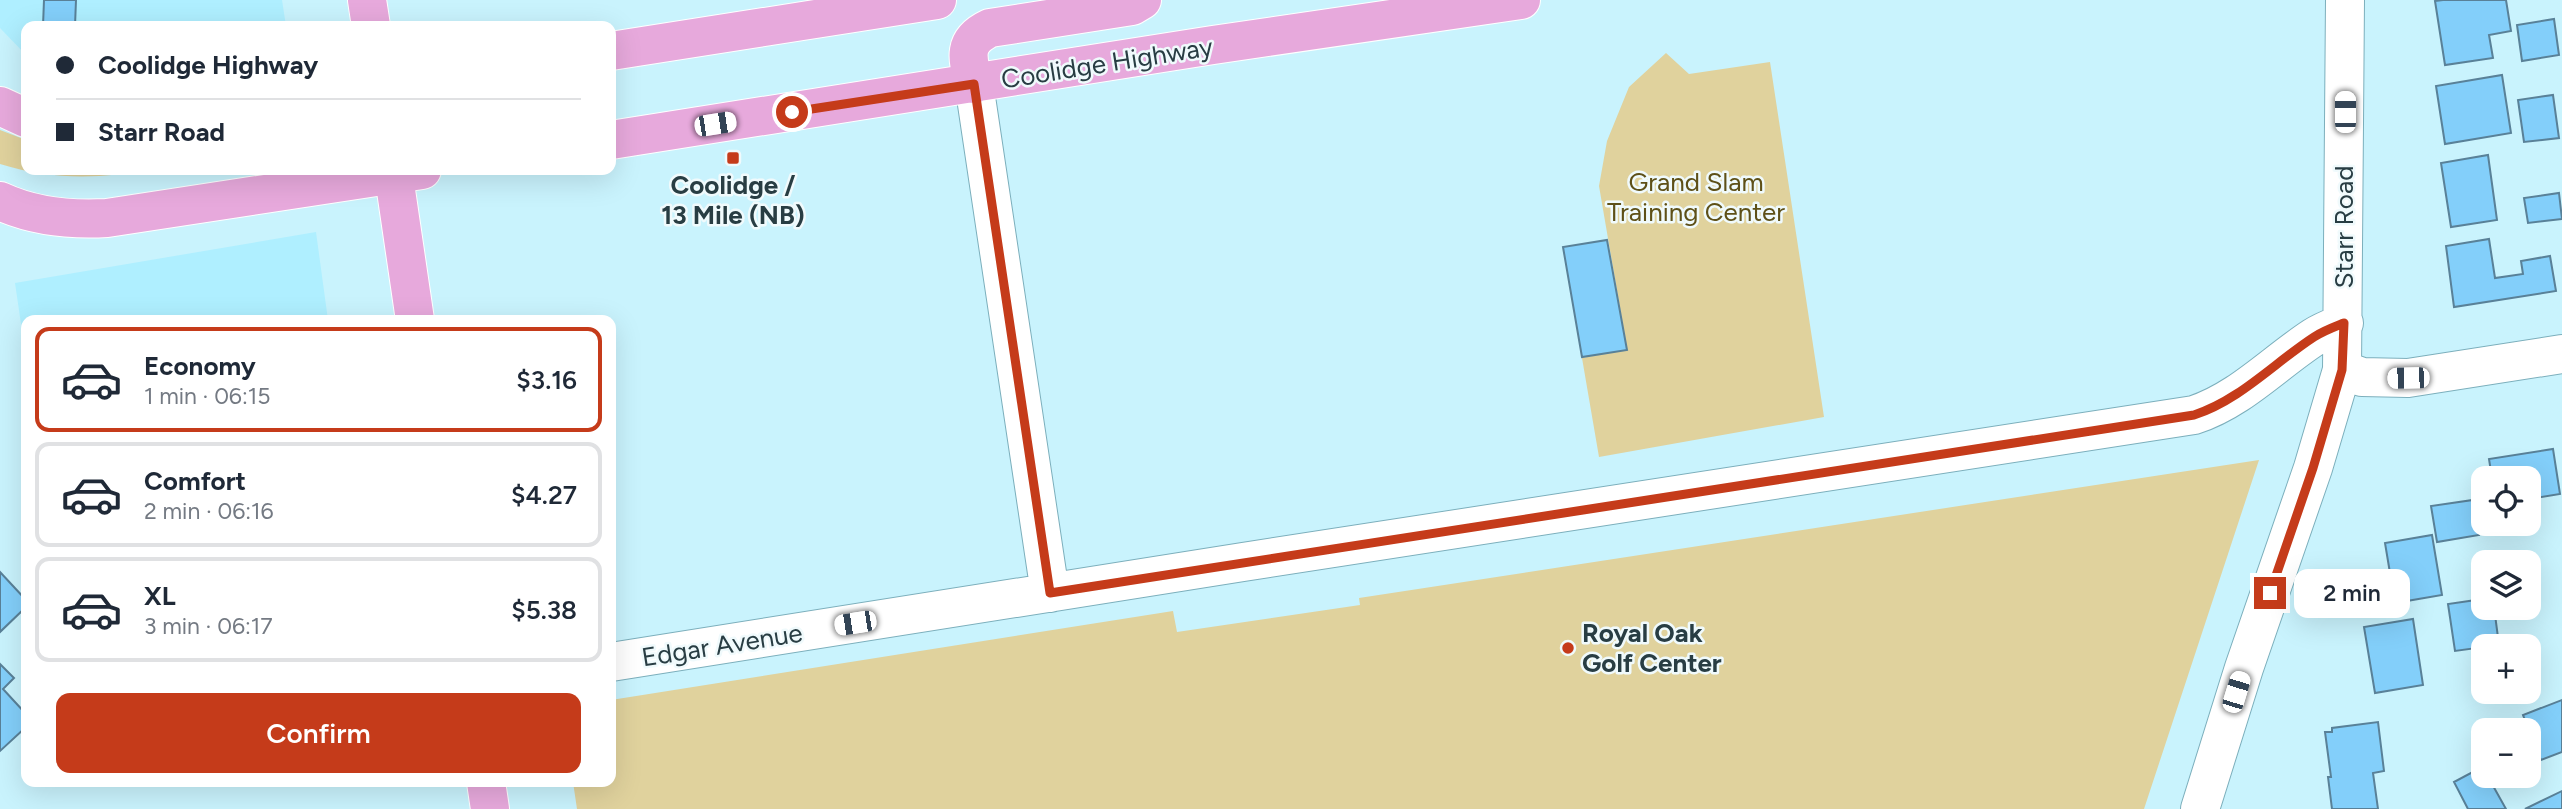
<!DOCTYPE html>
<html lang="en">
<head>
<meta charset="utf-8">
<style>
	:root { --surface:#fff; --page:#f2f2f3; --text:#1f2937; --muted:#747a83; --line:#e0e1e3; --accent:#c53b1a }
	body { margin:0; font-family:Figtree,sans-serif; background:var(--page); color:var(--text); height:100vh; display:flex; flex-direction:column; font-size:26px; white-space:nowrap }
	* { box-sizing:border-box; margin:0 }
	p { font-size:23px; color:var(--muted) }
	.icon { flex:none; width:38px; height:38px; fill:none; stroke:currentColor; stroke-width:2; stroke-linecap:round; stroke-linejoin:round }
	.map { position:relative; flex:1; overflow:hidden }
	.panel { position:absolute; left:21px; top:315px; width:595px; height:472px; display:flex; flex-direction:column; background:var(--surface); border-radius:14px; box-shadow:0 7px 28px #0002 }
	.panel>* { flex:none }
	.hud { position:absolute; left:21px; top:21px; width:595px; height:154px; border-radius:14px; box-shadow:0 7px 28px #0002; display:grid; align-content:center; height:154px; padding:0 35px; background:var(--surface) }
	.tools { position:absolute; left:2471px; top:466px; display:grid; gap:14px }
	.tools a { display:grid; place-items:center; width:70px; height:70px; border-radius:14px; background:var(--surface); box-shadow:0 7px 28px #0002; font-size:35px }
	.end { position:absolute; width:32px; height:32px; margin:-16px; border:9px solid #c53b1a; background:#fff; box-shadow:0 0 0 4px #fff }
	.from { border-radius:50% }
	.bubble { position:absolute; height:49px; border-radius:14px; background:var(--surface); box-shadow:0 7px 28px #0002; font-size:23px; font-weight:600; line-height:49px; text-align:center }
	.car { position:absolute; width:21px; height:42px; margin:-21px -10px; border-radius:9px; box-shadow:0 0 5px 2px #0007; background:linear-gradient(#fff 24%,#345 0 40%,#fff 0 76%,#345 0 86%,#fff 0) }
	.hud b { display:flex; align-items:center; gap:24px; height:66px; font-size:26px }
	.hud b+b { border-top:2px solid var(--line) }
	.hud i { width:18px; height:18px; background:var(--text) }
	ul { padding:12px 0 0; list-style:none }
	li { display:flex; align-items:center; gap:21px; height:105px; margin:0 14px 10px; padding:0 21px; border:4px solid var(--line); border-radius:14px }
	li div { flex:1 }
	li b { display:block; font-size:26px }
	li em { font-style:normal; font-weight:600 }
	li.current { border-color:var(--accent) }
	li>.icon { width:63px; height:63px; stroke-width:1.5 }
	.button { display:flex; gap:14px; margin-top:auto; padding:14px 35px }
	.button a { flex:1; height:80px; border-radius:14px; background:var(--accent); color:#fff; font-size:28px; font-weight:600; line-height:80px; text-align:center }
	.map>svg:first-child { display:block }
	.built { fill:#afefff }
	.green { fill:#e0d29d }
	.building { fill:#83cffa; stroke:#598198; stroke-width:2 }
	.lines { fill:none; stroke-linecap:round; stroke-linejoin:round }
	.minor-casing { stroke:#7cafbc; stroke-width:40 }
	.major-casing { stroke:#fff; stroke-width:40 }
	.minor { stroke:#fff; stroke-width:38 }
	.major { stroke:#e7a9dc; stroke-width:38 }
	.route { stroke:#c53b1a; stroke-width:9 }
	.poi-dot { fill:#c53b1a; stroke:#f0fafc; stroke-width:2.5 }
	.labels { text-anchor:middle; stroke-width:5; stroke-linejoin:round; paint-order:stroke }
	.street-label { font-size:26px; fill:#283d43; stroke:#f0fafc }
	.park-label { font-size:26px; fill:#5e5017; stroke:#f0fafc }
	.poi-label { font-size:26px; font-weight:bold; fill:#283d43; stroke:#f0fafc }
</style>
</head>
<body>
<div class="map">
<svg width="2562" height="809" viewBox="0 0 2562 809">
	<rect width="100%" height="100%" fill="#c9f3fd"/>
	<path class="built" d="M0,0H282L286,26H26V55L0,28Z
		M316,232L328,320H26V358L15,283Z"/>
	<path class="green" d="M1666,53L1689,74L1770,62L1824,417L1599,457L1582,358L1627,349L1599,186L1607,141L1629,87Z
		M0,130L26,140V170H155C100,178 54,181 0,164Z
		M2259,460L2144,809H577L573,782H611V700L1173,611L1177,632L1360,605L1359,598Z"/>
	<path class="building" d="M44,0H76L75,26H43Z
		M2443,0H2506L2511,31L2489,35L2493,58L2445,65L2435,1Z
		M2554,19L2559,55L2522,61L2517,25Z
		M2502,75L2511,133L2445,144L2436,86Z
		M2553,95L2559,138L2524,142L2518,100Z
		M2488,155L2497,220L2451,227L2441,163Z
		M2559,193L2562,219L2528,223L2524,198Z
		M2489,239L2495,278L2523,274L2521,261L2550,256L2556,291L2454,307L2446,246Z
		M1607,240L1627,350L1582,357L1563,247Z
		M2553,449L2560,494L2529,499L2532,517L2529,518V478H2492L2489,459Z
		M2473,500L2479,535L2437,542L2431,506Z
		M2432,535L2442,595L2395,603L2385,543Z
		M2529,565H2531L2537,603L2529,604Z
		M0,572L26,600V607L0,632Z
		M2483,599V607H2494L2499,645L2455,651L2448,604Z
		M2413,619L2423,685L2375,693L2364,627Z
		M0,664L14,678L3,689L26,714V727L0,751Z
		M2562,700V752L2541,760L2523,715Z
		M2378,722L2384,771L2373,773L2378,809H2332L2328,777H2331L2325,732H2332V728Z
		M2482,767L2483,775H2487L2506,809H2468L2454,782Z
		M2562,791V809H2525Z"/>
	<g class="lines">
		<g class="minor-casing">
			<path id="minor" d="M974,84L1050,593
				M2342,370L2362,377L2408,378L2562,354
				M611,662L1243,562L2194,415C2240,400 2274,363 2314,337C2323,331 2334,327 2344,323
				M2200,809L2244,668L2313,468L2342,370L2345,0"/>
		</g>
		<g class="major-casing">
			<path id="major" d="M367,0L371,26
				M611,51L937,0
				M974,84C967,58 962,41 990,28L1132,6L1142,0
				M0,106L26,118
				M611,140L1213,45L1521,0
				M393,170L415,320
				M0,201C32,216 71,220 107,218L422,170
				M486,782L490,809"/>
		</g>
		<use href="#minor" class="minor"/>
		<use href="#major" class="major"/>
	</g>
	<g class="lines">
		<path class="route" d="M792,112L974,84L1050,593L2194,415C2240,400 2274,363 2314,337C2323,331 2334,327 2344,323L2342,370L2313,468L2270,593"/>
	</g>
	<g class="poi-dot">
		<rect x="726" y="151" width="14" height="14" rx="3.5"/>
		<circle cx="1568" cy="648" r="7"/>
	</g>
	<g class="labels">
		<g class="street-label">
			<text transform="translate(1107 63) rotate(-9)" y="9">Coolidge Highway</text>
			<text transform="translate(2344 227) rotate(-90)" y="9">Starr Road</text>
			<text transform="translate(722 645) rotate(-9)" y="9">Edgar Avenue</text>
		</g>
		<g class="park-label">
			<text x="1696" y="191">Grand Slam<tspan x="1696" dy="30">Training Center</tspan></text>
		</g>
		<g class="poi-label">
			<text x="733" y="194">Coolidge /<tspan x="733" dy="30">13 Mile (NB)</tspan></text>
			<text x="1582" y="642" text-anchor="start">Royal Oak<tspan x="1582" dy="30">Golf Center</tspan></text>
		</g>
	</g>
</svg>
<div class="tools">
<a><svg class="icon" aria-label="locate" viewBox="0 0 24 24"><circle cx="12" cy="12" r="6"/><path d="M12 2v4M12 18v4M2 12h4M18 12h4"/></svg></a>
<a><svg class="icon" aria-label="layers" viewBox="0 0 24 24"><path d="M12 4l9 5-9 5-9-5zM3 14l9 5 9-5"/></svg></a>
<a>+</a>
<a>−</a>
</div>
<i class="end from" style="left:792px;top:112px"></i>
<i class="end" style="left:2270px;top:593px"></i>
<div class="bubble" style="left:2294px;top:569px;width:116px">2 min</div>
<i class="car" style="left:2345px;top:112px;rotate:0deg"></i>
<i class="car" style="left:715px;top:124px;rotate:81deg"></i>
<i class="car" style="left:2408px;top:378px;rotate:269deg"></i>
<i class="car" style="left:855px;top:623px;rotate:261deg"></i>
<i class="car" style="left:2236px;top:692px;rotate:17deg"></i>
<div class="hud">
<b><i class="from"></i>Coolidge Highway</b>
<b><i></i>Starr Road</b>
</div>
<section class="panel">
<ul>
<li class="current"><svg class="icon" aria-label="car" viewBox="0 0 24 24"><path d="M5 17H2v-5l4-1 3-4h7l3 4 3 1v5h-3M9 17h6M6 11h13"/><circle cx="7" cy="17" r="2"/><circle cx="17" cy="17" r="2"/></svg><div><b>Economy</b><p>1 min · 06:15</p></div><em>$3.16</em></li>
<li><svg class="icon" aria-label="car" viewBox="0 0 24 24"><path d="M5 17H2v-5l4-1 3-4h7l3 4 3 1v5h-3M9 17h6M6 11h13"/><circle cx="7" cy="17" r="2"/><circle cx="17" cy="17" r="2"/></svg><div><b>Comfort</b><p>2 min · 06:16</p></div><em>$4.27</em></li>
<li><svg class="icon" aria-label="car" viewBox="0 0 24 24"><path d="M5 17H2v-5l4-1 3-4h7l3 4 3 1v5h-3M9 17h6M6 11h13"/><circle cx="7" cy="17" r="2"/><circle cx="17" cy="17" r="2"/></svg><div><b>XL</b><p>3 min · 06:17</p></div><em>$5.38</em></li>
</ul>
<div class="button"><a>Confirm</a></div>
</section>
</div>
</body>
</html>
